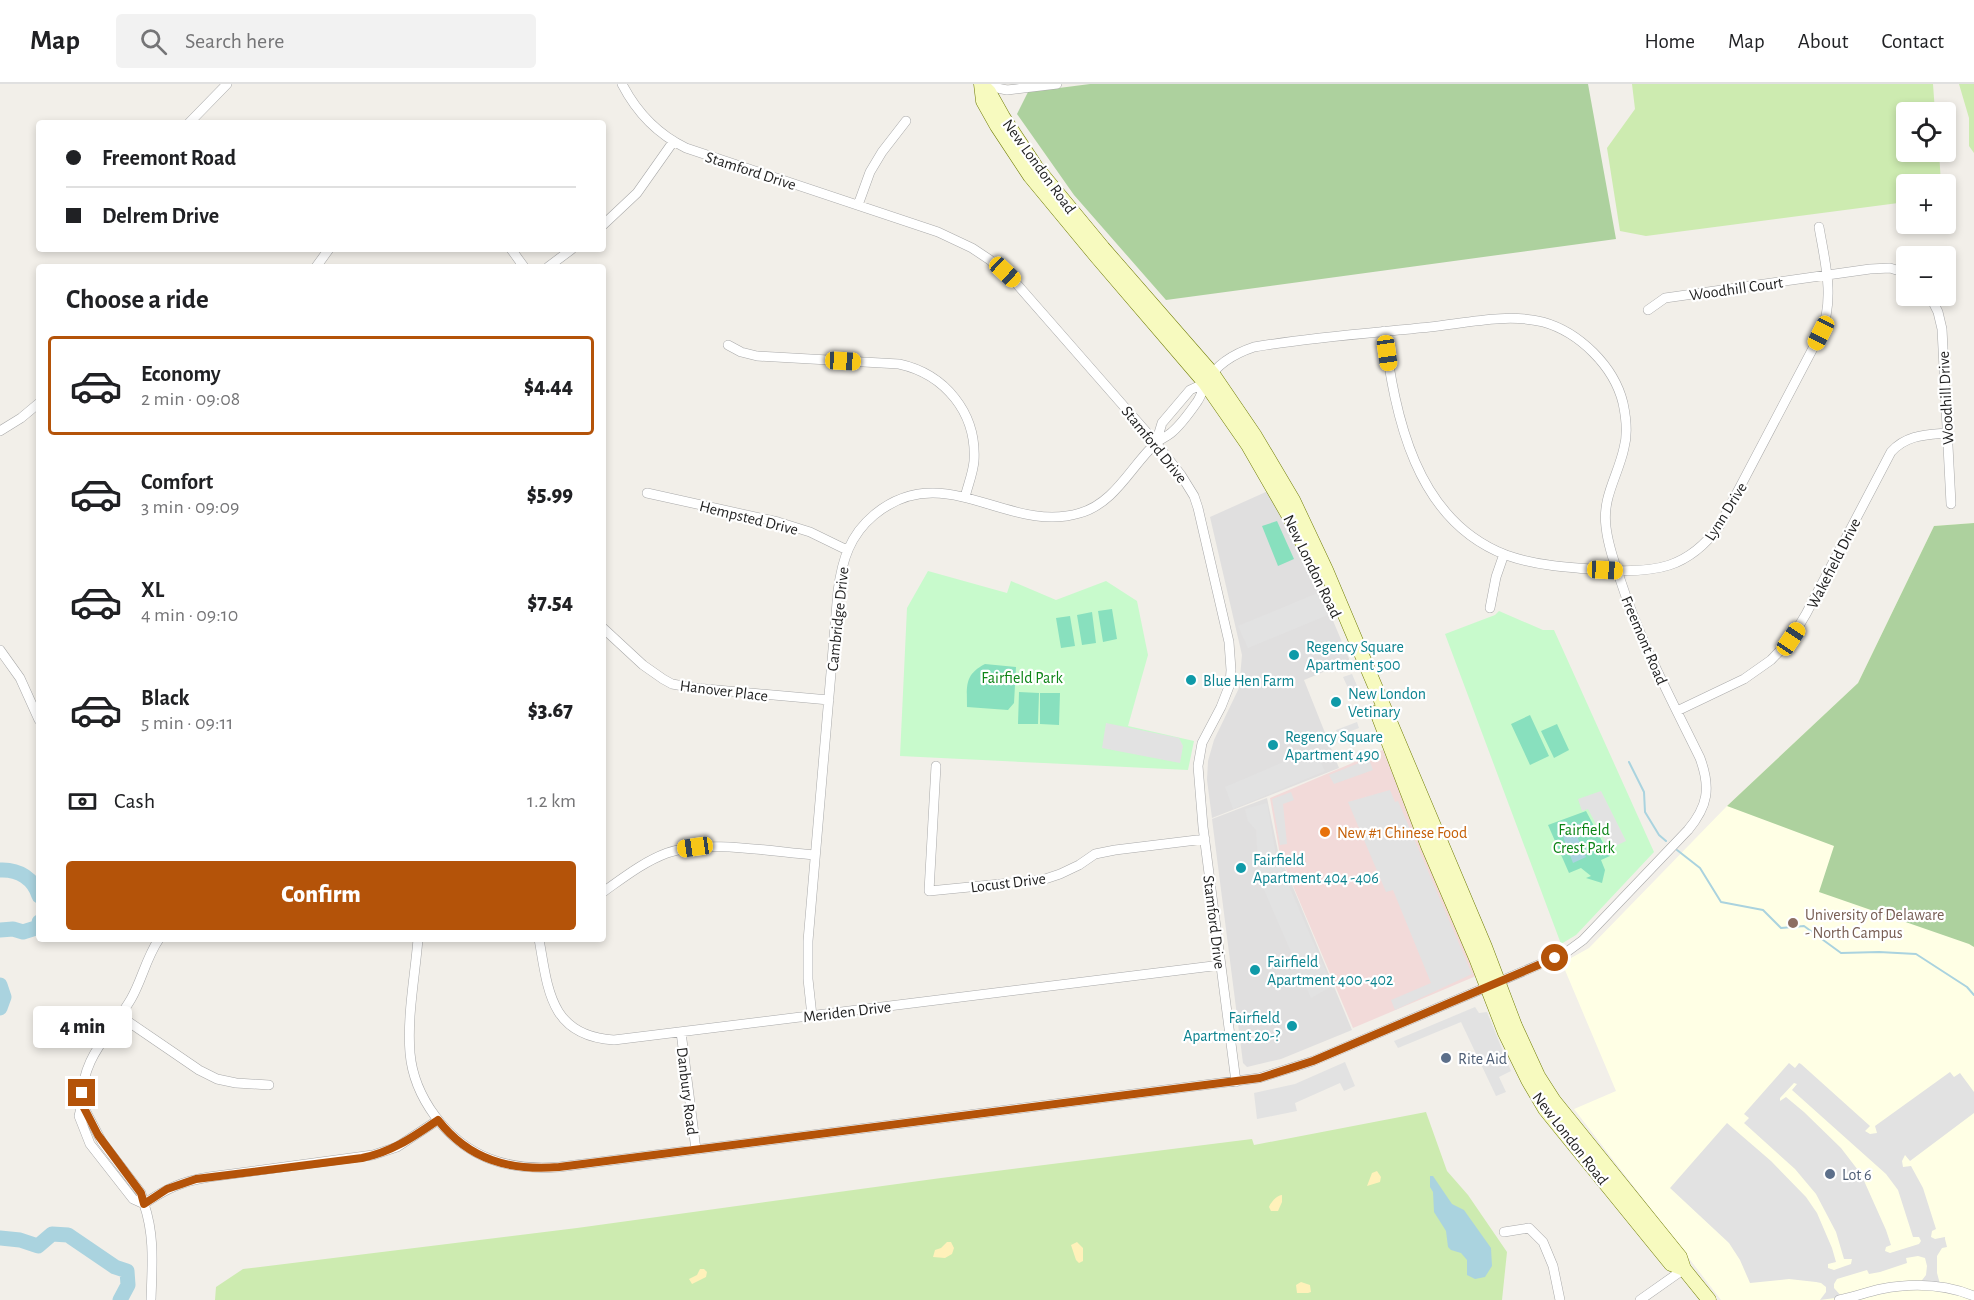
<!DOCTYPE html>
<html lang="en">
<head>
<meta charset="utf-8">
<style>
	:root { --surface:#fff; --page:#f2f2f2; --text:#202124; --muted:#757577; --line:#e0e0e0; --accent:#b45309 }
	body { margin:0; font-family:"Alegreya Sans",sans-serif; background:var(--page); color:var(--text); height:100vh; display:flex; flex-direction:column; font-size:22px; white-space:nowrap }
	* { box-sizing:border-box; margin:0 }
	p { font-size:20px; color:var(--muted) }
	.icon { flex:none; width:33px; height:33px; fill:none; stroke:currentColor; stroke-width:2; stroke-linecap:round; stroke-linejoin:round }
	.map { position:relative; flex:1; overflow:hidden }
	.side { position:absolute; left:36px; top:180px; width:570px; height:678px; display:flex; flex-direction:column; background:var(--surface); border-radius:6px; box-shadow:0 3px 9px #0003 }
	.side>* { flex:none }
	.top-card { position:absolute; left:36px; top:36px; width:570px; height:132px; border-radius:6px; box-shadow:0 3px 9px #0003; display:grid; align-content:center; height:132px; padding:0 30px; background:var(--surface) }
	.fabs { position:absolute; left:1896px; top:18px; display:grid; gap:12px }
	.fabs a { display:grid; place-items:center; width:60px; height:60px; border-radius:6px; background:var(--surface); box-shadow:0 3px 9px #0003; font-size:30px }
	.end { position:absolute; width:27px; height:27px; margin:-14px; border:8px solid #b45309; background:#fff; box-shadow:0 0 0 3px #fff }
	.from { border-radius:50% }
	.bubble { position:absolute; height:42px; border-radius:6px; background:var(--surface); box-shadow:0 3px 9px #0003; font-size:20px; font-weight:800; line-height:42px; text-align:center }
	.car { position:absolute; width:18px; height:36px; margin:-18px -9px; border-radius:8px; box-shadow:0 0 4px 2px #0007; background:linear-gradient(#f5c518 24%,#345 0 40%,#f5c518 0 76%,#345 0 86%,#f5c518 0) }
	.top-card b { display:flex; align-items:center; gap:21px; height:57px; font-size:22px }
	.top-card b+b { border-top:2px solid var(--line) }
	.top-card i { width:15px; height:15px; background:var(--text) }
	ul { padding:0; list-style:none }
	li { display:flex; align-items:center; gap:18px; height:99px; margin:0 12px 9px; padding:0 18px; border:3px solid transparent; border-radius:6px }
	li div { flex:1 }
	li b { display:block; font-size:22px }
	li em { font-style:normal; font-weight:800 }
	li.selected { border-color:var(--accent) }
	li>.icon { width:54px; height:54px; stroke-width:1.5 }
	h2 { padding:0 30px; font-size:27px; line-height:72px }
	.pay { display:flex; align-items:center; gap:15px; height:66px; padding:0 30px; font-size:22px }
	.pay p { margin-inline-start:auto }
	.cta { display:flex; gap:12px; margin-top:auto; padding:12px 30px }
	.cta a { flex:1; height:69px; border-radius:6px; background:var(--accent); color:#fff; font-size:24px; font-weight:800; line-height:69px; text-align:center }
	header { display:flex; align-items:center; gap:36px; box-sizing:border-box; height:84px; padding:0 30px; background:var(--surface); border-bottom:2px solid var(--line) }
	header strong { font-size:28px }
	nav { display:flex; gap:33px; margin-inline-start:auto; font-size:21px }
	.search { width:420px; height:54px; background:var(--page); display:flex; align-items:center; gap:15px; box-sizing:border-box; padding:0 21px; border-radius:6px; color:var(--muted); font-size:22px }
	.map>svg:first-child { display:block }
	.residential { fill:#e0dfdf }
	.commercial { fill:#f2dad9 }
	.education { fill:#ffffe5 }
	.grass { fill:#cdebb0 }
	.forest { fill:#add19e }
	.sand { fill:#fff1ba }
	.park { fill:#c8facc }
	.pitch { fill:#88e0be }
	.parking { fill:#e2e2e2; fill-rule:evenodd }
	.water { fill:#aad3df }
	.lines { fill:none; stroke-linecap:round; stroke-linejoin:round }
	.stream { stroke:#aad3df; stroke-width:2 }
	.river { stroke:#aad3df; stroke-width:15 }
	.minor-casing { stroke:#a9a9a9; stroke-width:10 }
	.secondary-casing { stroke:#707d05; stroke-width:15 }
	.minor { stroke:#fff; stroke-width:9 }
	.secondary { stroke:#f7fabf; stroke-width:14 }
	.route { stroke:#b45309; stroke-width:8 }
	.culture-dot { fill:#0f9aa8; stroke:#fff; stroke-width:2 }
	.food-dot { fill:#e8710a; stroke:#fff; stroke-width:2 }
	.education-dot { fill:#8d6e63; stroke:#fff; stroke-width:2 }
	.service-dot { fill:#5c6f8a; stroke:#fff; stroke-width:2 }
	.labels { text-anchor:middle; stroke-width:4.5; stroke-linejoin:round; paint-order:stroke }
	.street-label { font-size:16px; fill:#222; stroke:#fff }
	.culture-label { font-size:16px; fill:#0d838f; stroke:#fff; text-anchor:start }
	.park-label { font-size:16px; fill:#0c8416; stroke:#fff }
	.food-label { font-size:16px; fill:#c56008; stroke:#fff; text-anchor:start }
	.education-label { font-size:16px; fill:#785e54; stroke:#fff; text-anchor:start }
	.service-label { font-size:16px; fill:#4e5e75; stroke:#fff; text-anchor:start }
</style>
</head>
<body>
<header>
<strong>Map</strong>
<div class="search"><svg class="icon" aria-label="search" viewBox="0 0 24 24"><circle cx="10" cy="10" r="6"/><path d="M15 15l6 6"/></svg>Search here</div>
<nav><a>Home</a><a>Map</a><a>About</a><a>Contact</a></nav>
</header>
<div class="map">
<svg width="1974" height="1216" viewBox="0 0 1974 1216">
	<rect width="100%" height="100%" fill="#f2efe9"/>
	<path class="residential" d="M1268,407L1296,453L1318,501L1350,577L1304,596L1339,684L1212,734L1207,696L1208,677L1214,656L1239,604L1242,571L1210,433Z
		M1267,714L1278,767L1352,946L1281,975L1247,983L1243,979L1212,735Z"/>
	<path class="commercial" d="M1383,666L1476,892L1353,944L1280,771L1270,714Z"/>
	<path class="education" d="M1974,439V1216H1721L1574,1025L1616,1007L1562,879L1589,864L1727,722L1858,599L1934,442Z"/>
	<path class="grass" d="M1632,0H1933L1935,28H1906V68H1939L1941,99L1906,100V118L1646,152L1620,147L1607,64L1635,25Z
		M1959,0H1974V69L1969,62V34Z
		M1426,1028L1447,1087L1468,1111L1507,1168L1502,1216H215L216,1203L243,1185L577,1144L941,1094L1252,1055L1254,1061Z"/>
	<path class="forest" d="M1090,0H1588L1616,155L1166,216L1074,111L1017,30L1028,8Z
		M1974,439V863L1969,860L1819,808L1834,762L1727,722L1858,599L1934,442Z"/>
	<path class="sand" d="M1377,1087L1381,1093L1380,1098L1367,1102L1372,1089Z
		M1282,1111V1118L1278,1127H1271L1269,1123C1271,1118 1277,1111 1282,1111Z
		M947,1158H951L954,1164L952,1170L945,1174L933,1173L935,1166L941,1164Z
		M1077,1158L1083,1164V1177L1079,1179L1076,1176L1071,1161Z
		M700,1185H704L707,1188L706,1193L692,1200L689,1195L697,1191Z
		M1301,1198L1310,1201L1311,1208L1308,1209H1297L1296,1201Z"/>
	<path class="park" d="M928,487L1007,509L1011,497L1056,516L1106,497L1137,517L1148,571L1128,642L1194,657L1188,686L900,672L907,524Z
		M1499,527L1543,546H1554L1654,768L1576,851L1561,860L1445,550L1495,531Z"/>
	<path class="pitch" d="M1277,437L1294,475L1278,482L1262,442Z
		M1112,525L1117,555L1103,558L1098,527Z
		M1092,528L1096,559L1082,561L1077,531Z
		M1070,532L1075,562L1061,564L1056,534Z
		M985,580L1016,583L1014,619L1008,626L967,623C967,602 964,591 985,580Z
		M1019,608L1039,609L1038,640H1018Z
		M1040,609H1060L1059,641L1040,640Z
		M1530,631L1549,672L1530,681L1511,640Z
		M1557,640L1569,666L1554,674L1541,647Z
		M1586,727L1610,772L1601,776L1605,786L1602,799L1586,794L1591,792L1581,784L1569,789L1548,741Z"/>
	<path class="parking" d="M1320,508L1330,530L1248,564L1238,542Z
		M1352,590L1361,611L1353,615L1343,593Z
		M1357,638L1359,644L1338,652L1336,646Z
		M1106,639L1179,654L1183,662L1180,679L1102,664Z
		M1314,665L1325,687L1233,725L1225,703Z
		M1369,675L1373,686L1334,700L1329,691Z
		M1390,706L1395,718L1398,717L1472,890L1395,926L1391,916L1431,899L1393,806L1386,808L1348,718Z
		M1601,707L1626,757L1609,765L1588,725L1582,727L1578,715Z
		M1291,708L1294,716L1283,720L1287,760L1280,761L1272,715Z
		M1267,719L1276,772L1332,902L1311,914L1259,794L1256,746L1248,737L1245,725Z
		M1475,923L1479,929L1487,928L1511,987L1499,993L1506,1008L1496,1012L1461,938L1398,964L1394,957Z
		M1345,978L1355,1002L1344,1007L1340,999L1295,1019L1297,1027L1257,1035L1254,1009L1295,1000Z
		M1789,979L1795,984L1799,979L1801,980L1870,1042L1865,1047L1870,1050L1877,1049L1875,1042L1950,988L1954,993L1960,989L1974,1008V1029L1910,1077L1905,1071L1902,1077L1903,1083L1911,1082L1923,1104L1936,1145L1932,1147L1931,1153L1935,1155L1945,1153V1155L1947,1163L1942,1164L1937,1172V1189L1940,1200H1919L1926,1191L1927,1182L1925,1174L1918,1172L1906,1174L1907,1179L1880,1188L1869,1190L1867,1186L1837,1195L1834,1200V1204L1842,1213L1820,1216L1826,1208V1203L1821,1199L1816,1198L1789,1195L1750,1199L1740,1176L1729,1159L1670,1104L1727,1039L1771,1077L1806,1113L1817,1129L1832,1164L1836,1178L1828,1180V1184L1834,1186L1851,1180L1852,1175H1844L1836,1148L1816,1110L1795,1085L1744,1039L1749,1034L1744,1030ZM1794,999L1797,1000L1792,1006L1886,1090L1898,1106L1913,1153H1919L1921,1157L1919,1160L1890,1169L1885,1167L1886,1163L1891,1161L1886,1146L1861,1090L1841,1064L1804,1028L1786,1013L1780,1017V1014Z"/>
	<path class="water" d="M1581,739L1585,746L1577,752L1586,773L1573,779L1561,747Z
		M1430,1092H1433L1452,1120L1464,1126L1491,1164L1492,1182L1485,1193L1475,1195L1467,1191V1176L1461,1169L1451,1166L1448,1163L1446,1147L1434,1128L1433,1108L1430,1103Z"/>
	<g class="lines">
		<path class="stream" d="M1629,678L1644,708L1645,728L1659,751L1666,757
			M1677,766L1700,784L1721,818L1763,826L1781,844L1804,842L1841,869L1879,868L1916,870L1967,903L1974,911"/>
		<path class="river" d="M0,786C19,785 34,795 39,812
			M0,846L13,845L23,848L39,843V838
			M0,901L4,913L0,924
			M0,1154L20,1156L38,1162L52,1150L68,1151L115,1183L127,1187L128,1201L120,1216"/>
		<g class="minor-casing">
			<path id="minor" d="M622,0C637,29 657,50 686,64L938,148L972,164L990,176L1015,198L1156,359L1181,391L1194,412L1198,424L1229,558L1231,586L1230,600L1221,623L1202,659L1198,682L1203,743L1236,998
				M983,1L1007,6L1057,0
				M189,39L227,0
				M858,121L870,88L882,68L906,37
				M603,141L637,109L673,58
				M511,165L524,183
				M316,183L329,165
				M548,183L572,165
				M1930,212L1938,228L1942,245L1951,420
				M1648,226L1665,214L1870,185L1890,184L1906,189
				M1384,247C1395,332 1415,436 1506,471C1537,482 1571,484 1604,486C1655,489 1688,485 1720,441L1821,249C1835,214 1825,178 1819,143
				M728,261L741,268L757,272L899,280C945,290 977,329 974,377C973,389 968,401 965,413
				M0,347L21,334L39,319
				M1156,359L1162,339L1190,306L1205,299
				M647,409L778,438L810,448L847,466
				M1490,524L1496,493L1504,470
				M603,544L643,581L663,595L672,600L695,604L829,616
				M0,566L20,594L39,636
				M1677,627L1744,595L1771,576L1791,555L1806,530L1891,368C1906,351 1925,351 1947,349
				M936,682L929,807L1042,796L1060,790L1079,781L1095,770L1115,766L1205,755
				M603,808C623,794 643,778 667,769C705,755 773,768 815,771
				M418,855C415,892 407,932 410,969C412,992 421,1013 435,1032C466,1074 508,1087 559,1083L1259,994L1313,977L1564,870L1583,856L1688,746C1708,722 1711,704 1700,674C1671,615 1640,557 1620,495C1614,478 1608,461 1606,443C1602,413 1618,392 1624,364C1628,350 1626,333 1623,319C1614,282 1579,248 1543,238C1508,229 1466,239 1430,243C1372,249 1312,253 1254,263C1236,269 1217,280 1207,297C1203,303 1202,311 1197,318C1190,328 1181,341 1171,349C1166,353 1161,355 1156,359C1131,382 1115,419 1080,429C1008,451 944,373 874,431C850,451 842,476 838,507L808,857V895L812,932
				M539,855C548,906 550,952 614,956L1221,881
				M120,932L199,986L217,995L236,999L269,1001
				M681,948L696,1066
				M82,1020L102,1058L141,1109L144,1120L133,1115L90,1060L79,1032Z
				M82,1020C80,974 110,951 131,915C142,896 146,874 159,855
				M1504,1148L1529,1144L1543,1158L1553,1182L1560,1216
				M151,1216C152,1183 155,1152 144,1120C165,1105 183,1097 209,1093L373,1071L397,1063L438,1036
				M1640,1216L1684,1185
				M1839,1216C1854,1213 1867,1208 1881,1205C1912,1199 1944,1200 1974,1212"/>
		</g>
		<g class="secondary-casing">
			<path id="secondary" d="M981,0L989,8L1003,33L1036,83L1103,164L1212,289L1255,352L1293,416L1326,486L1485,863L1515,942L1538,992L1554,1017L1680,1173L1684,1185L1709,1216
				M981,0L983,17L997,42L1030,92L1097,173L1205,299L1248,361L1290,434L1316,486
				M1377,628L1428,762L1476,874L1505,949L1528,996L1545,1025L1671,1180L1684,1185"/>
		</g>
		<use href="#minor" class="minor"/>
		<use href="#secondary" class="secondary"/>
	</g>
	<g class="lines">
		<path class="route" d="M82,1009V1020L98,1051L141,1109L144,1120L167,1105L196,1095L362,1074C392,1068 413,1053 438,1036C469,1076 510,1087 559,1083L1260,994L1313,977L1555,874"/>
	</g>
	<g class="culture-dot">
		<circle cx="1294" cy="571" r="6"/>
		<circle cx="1191" cy="596" r="6"/>
		<circle cx="1336" cy="618" r="6"/>
		<circle cx="1273" cy="661" r="6"/>
		<circle cx="1241" cy="784" r="6"/>
		<circle cx="1255" cy="886" r="6"/>
		<circle cx="1292" cy="942" r="6"/>
	</g>
	<circle class="food-dot" cx="1325" cy="748" r="6"/>
	<circle class="education-dot" cx="1793" cy="839" r="6"/>
	<g class="service-dot">
		<circle cx="1446" cy="974" r="6"/>
		<circle cx="1830" cy="1090" r="6"/>
	</g>
	<g class="labels">
		<g class="street-label">
			<text transform="translate(1040 82) rotate(54)" y="6">New London Road</text>
			<text transform="translate(751 86) rotate(18)" y="6">Stamford Drive</text>
			<text transform="translate(1736 204) rotate(-8)" y="6">Woodhill Court</text>
			<text transform="translate(1945 314) rotate(-93)" y="6">Woodhill Drive</text>
			<text transform="translate(1155 360) rotate(51)" y="6">Stamford Drive</text>
			<text transform="translate(1725 427) rotate(-58)" y="6">Lynn Drive</text>
			<text transform="translate(749 433) rotate(14)" y="6">Hempsted Drive</text>
			<text transform="translate(1833 479) rotate(-63)" y="6">Wakefield Drive</text>
			<text transform="translate(1313 482) rotate(64)" y="6">New London Road</text>
			<text transform="translate(837 535) rotate(-84)" y="6">Cambridge Drive</text>
			<text transform="translate(1645 556) rotate(67)" y="6">Freemont Road</text>
			<text transform="translate(724 606) rotate(7)" y="6">Hanover Place</text>
			<text transform="translate(1008 798) rotate(-7)" y="6">Locust Drive</text>
			<text transform="translate(1215 838) rotate(83)" y="6">Stamford Drive</text>
			<text transform="translate(847 927) rotate(-7)" y="6">Meriden Drive</text>
			<text transform="translate(688 1007) rotate(83)" y="6">Danbury Road</text>
			<text transform="translate(1571 1054) rotate(52)" y="6">New London Road</text>
		</g>
		<g class="culture-label">
			<text x="1306" y="568">Regency Square<tspan x="1306" dy="18">Apartment 500</tspan></text>
			<text x="1203" y="602">Blue Hen Farm</text>
			<text x="1348" y="615">New London<tspan x="1348" dy="18">Vetinary</tspan></text>
			<text x="1285" y="658">Regency Square<tspan x="1285" dy="18">Apartment 490</tspan></text>
			<text x="1253" y="781">Fairfield<tspan x="1253" dy="18">Apartment 404 -406</tspan></text>
			<text x="1267" y="883">Fairfield<tspan x="1267" dy="18">Apartment 400 -402</tspan></text>
			<text x="1280" y="939" text-anchor="end">Fairfield<tspan x="1280" dy="18">Apartment 20-?</tspan></text>
		</g>
		<g class="park-label">
			<text x="1022" y="599">Fairfield Park</text>
			<text x="1584" y="751">Fairfield<tspan x="1584" dy="18">Crest Park</tspan></text>
		</g>
		<g class="food-label">
			<text x="1337" y="754">New #1 Chinese Food</text>
		</g>
		<g class="education-label">
			<text x="1805" y="836">University of Delaware<tspan x="1805" dy="18">- North Campus</tspan></text>
		</g>
		<g class="service-label">
			<text x="1458" y="980">Rite Aid</text>
			<text x="1842" y="1096">Lot 6</text>
		</g>
	</g>
</svg>
<div class="fabs">
<a><svg class="icon" aria-label="locate" viewBox="0 0 24 24"><circle cx="12" cy="12" r="6"/><path d="M12 2v4M12 18v4M2 12h4M18 12h4"/></svg></a>
<a>+</a>
<a>−</a>
</div>
<i class="end from" style="left:1555px;top:874px"></i>
<i class="end" style="left:82px;top:1009px"></i>
<div class="bubble" style="left:33px;top:922px;width:99px">4 min</div>
<i class="car" style="left:1005px;top:188px;rotate:133deg"></i>
<i class="car" style="left:1821px;top:249px;rotate:207deg"></i>
<i class="car" style="left:1387px;top:269px;rotate:172deg"></i>
<i class="car" style="left:843px;top:277px;rotate:93deg"></i>
<i class="car" style="left:1605px;top:486px;rotate:93deg"></i>
<i class="car" style="left:1791px;top:555px;rotate:34deg"></i>
<i class="car" style="left:695px;top:763px;rotate:262deg"></i>
<div class="top-card">
<b><i class="from"></i>Freemont Road</b>
<b><i></i>Delrem Drive</b>
</div>
<section class="side">
<h2>Choose a ride</h2>
<ul>
<li class="selected"><svg class="icon" aria-label="car" viewBox="0 0 24 24"><path d="M5 17H2v-5l4-1 3-4h7l3 4 3 1v5h-3M9 17h6M6 11h13"/><circle cx="7" cy="17" r="2"/><circle cx="17" cy="17" r="2"/></svg><div><b>Economy</b><p>2 min · 09:08</p></div><em>$4.44</em></li>
<li><svg class="icon" aria-label="car" viewBox="0 0 24 24"><path d="M5 17H2v-5l4-1 3-4h7l3 4 3 1v5h-3M9 17h6M6 11h13"/><circle cx="7" cy="17" r="2"/><circle cx="17" cy="17" r="2"/></svg><div><b>Comfort</b><p>3 min · 09:09</p></div><em>$5.99</em></li>
<li><svg class="icon" aria-label="car" viewBox="0 0 24 24"><path d="M5 17H2v-5l4-1 3-4h7l3 4 3 1v5h-3M9 17h6M6 11h13"/><circle cx="7" cy="17" r="2"/><circle cx="17" cy="17" r="2"/></svg><div><b>XL</b><p>4 min · 09:10</p></div><em>$7.54</em></li>
<li><svg class="icon" aria-label="car" viewBox="0 0 24 24"><path d="M5 17H2v-5l4-1 3-4h7l3 4 3 1v5h-3M9 17h6M6 11h13"/><circle cx="7" cy="17" r="2"/><circle cx="17" cy="17" r="2"/></svg><div><b>Black</b><p>5 min · 09:11</p></div><em>$3.67</em></li>
</ul>
<div class="pay"><svg class="icon" aria-label="cash" viewBox="0 0 24 24"><path d="M3 7h18v10H3z"/><circle cx="12" cy="12" r="2"/></svg>Cash<p>1.2 km</p></div>
<div class="cta"><a>Confirm</a></div>
</section>
</div>
</body>
</html>
